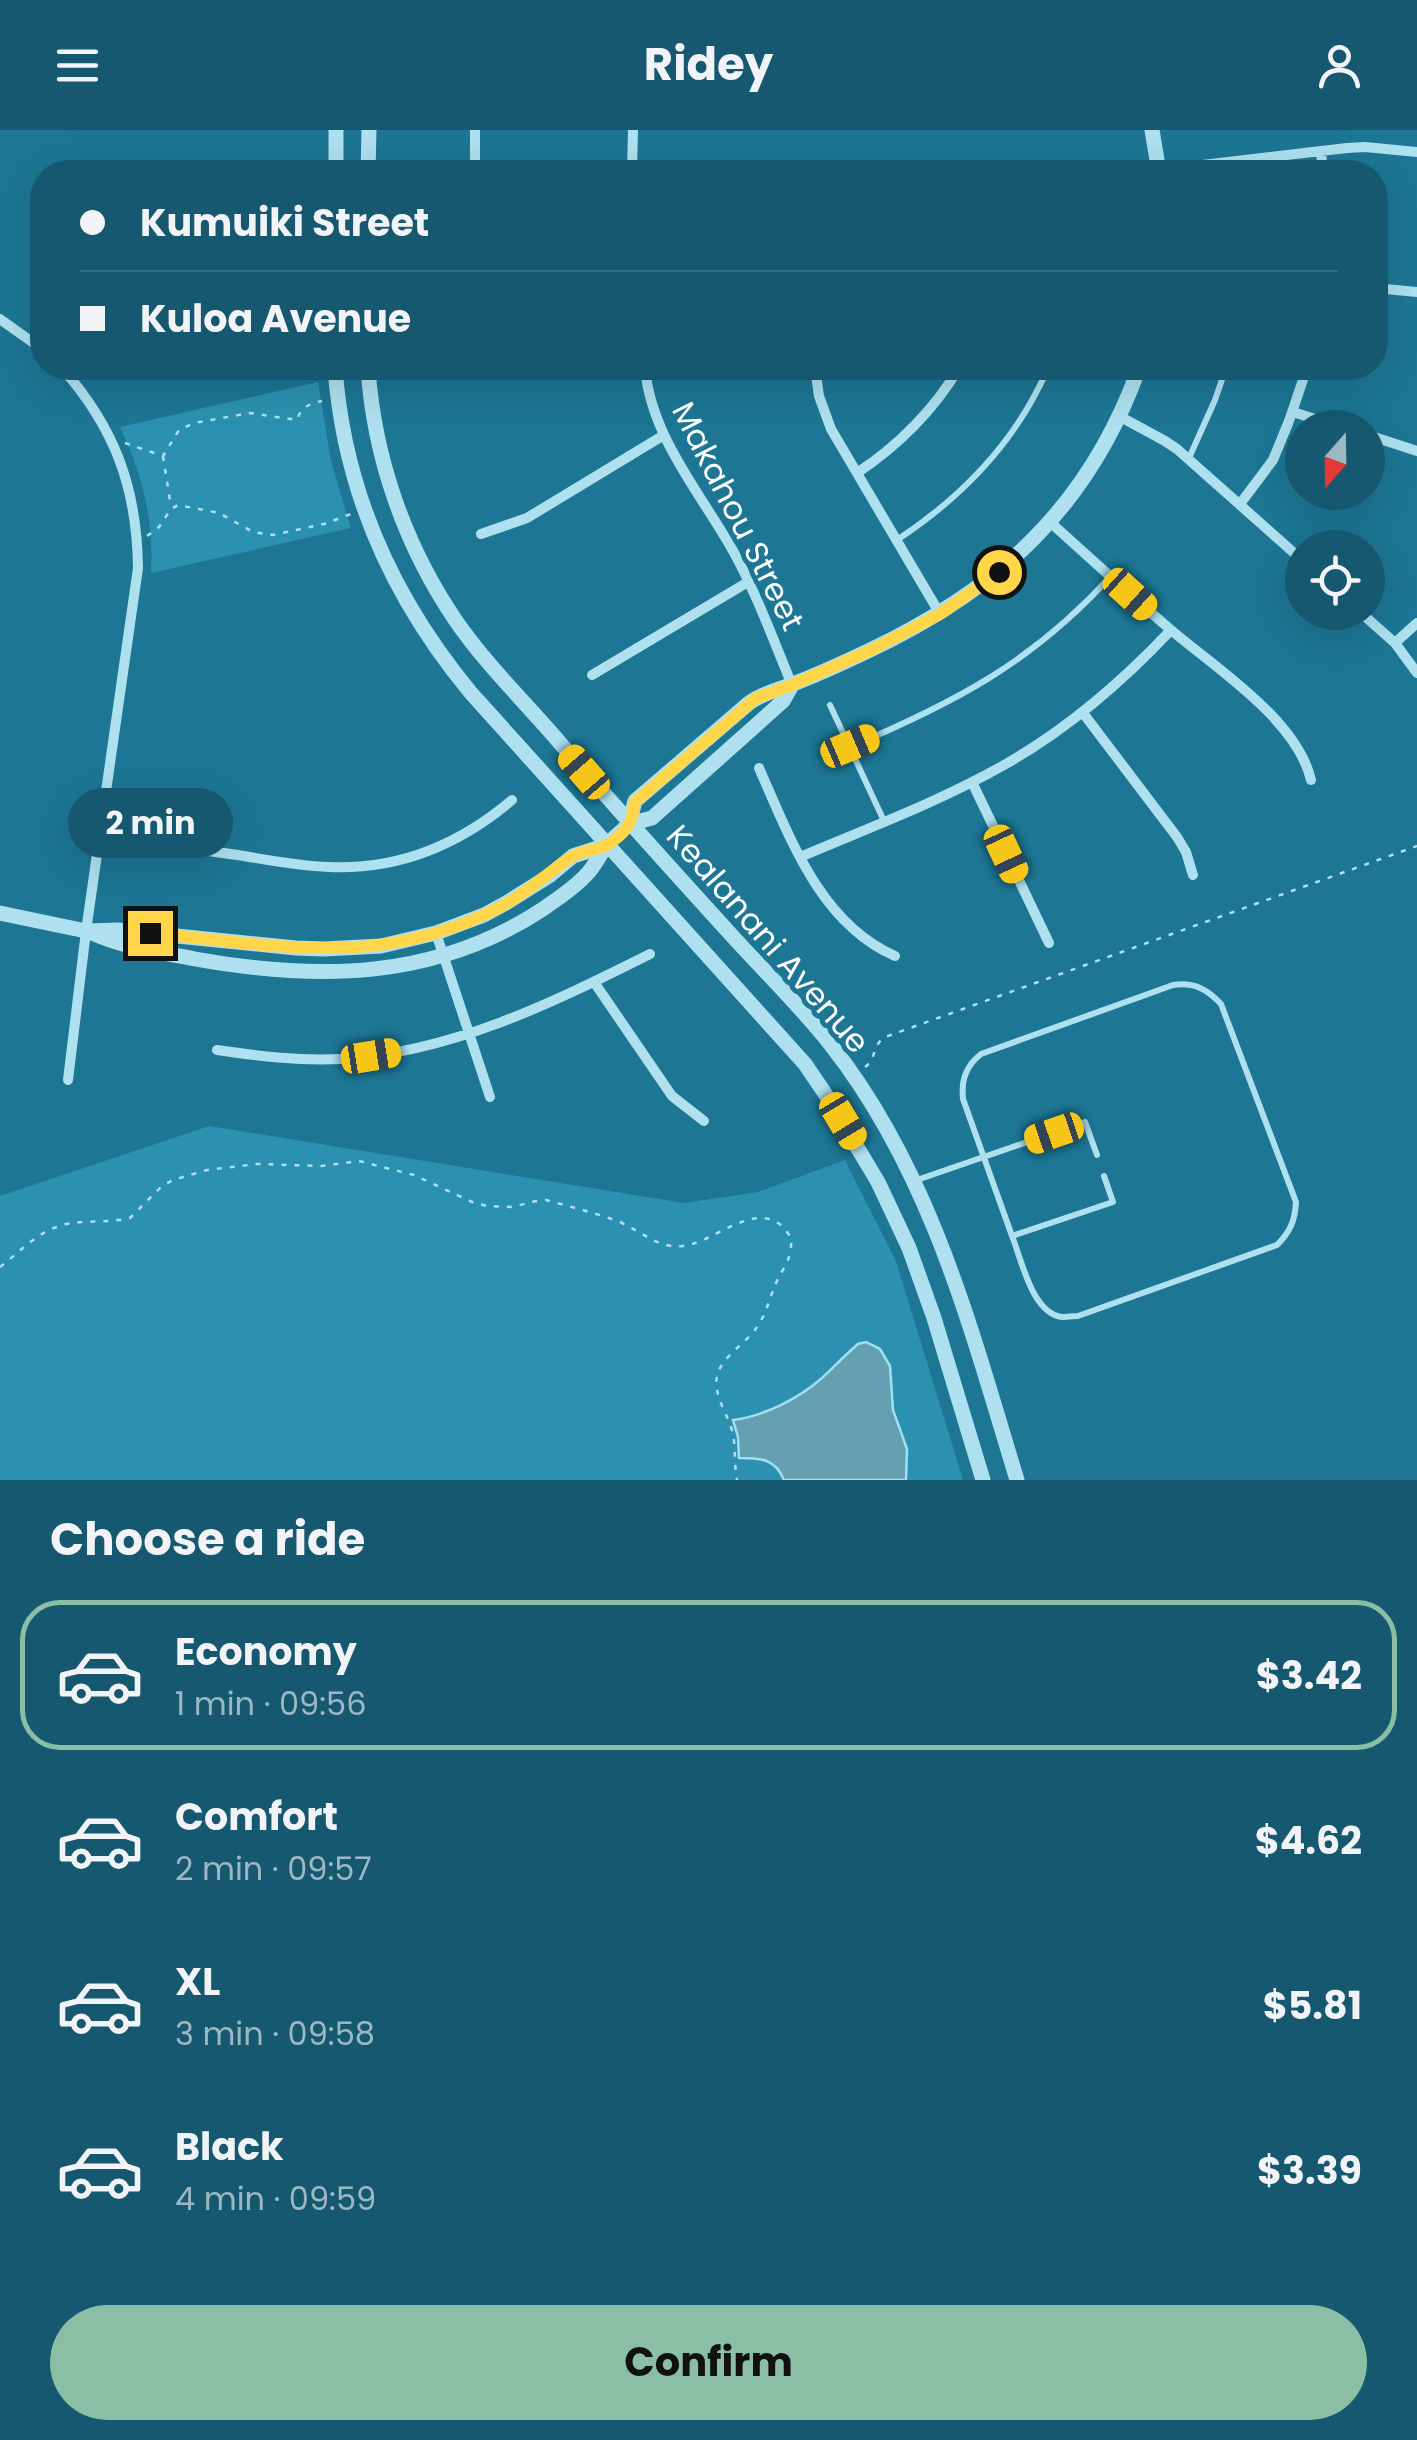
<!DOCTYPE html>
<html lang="en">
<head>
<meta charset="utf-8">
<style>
	:root { --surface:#15586f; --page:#1e5e74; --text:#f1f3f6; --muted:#9db8c3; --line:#346e82; --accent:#8abfa5 }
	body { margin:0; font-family:Poppins,sans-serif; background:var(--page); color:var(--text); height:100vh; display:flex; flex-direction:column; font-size:38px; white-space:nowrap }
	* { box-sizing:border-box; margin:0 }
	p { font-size:32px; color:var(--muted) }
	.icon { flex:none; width:55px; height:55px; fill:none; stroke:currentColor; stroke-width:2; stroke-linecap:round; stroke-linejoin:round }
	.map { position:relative; height:1350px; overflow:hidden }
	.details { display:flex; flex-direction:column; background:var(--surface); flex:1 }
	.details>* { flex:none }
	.top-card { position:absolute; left:30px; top:30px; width:1358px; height:220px; border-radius:40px; box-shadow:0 10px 40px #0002; display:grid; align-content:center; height:220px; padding:0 50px; background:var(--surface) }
	.needle { width:65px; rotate:200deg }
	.buttons { position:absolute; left:1285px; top:280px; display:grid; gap:20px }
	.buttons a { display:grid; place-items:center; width:100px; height:100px; border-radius:50%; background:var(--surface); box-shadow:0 10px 40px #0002; font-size:50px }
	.end { position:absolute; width:45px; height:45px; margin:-22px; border:12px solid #ffd54a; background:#111; box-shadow:0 0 0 5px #111 }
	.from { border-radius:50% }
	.bubble { position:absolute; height:70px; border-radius:35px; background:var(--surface); box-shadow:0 10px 40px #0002; font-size:32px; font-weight:700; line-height:70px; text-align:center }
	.car { position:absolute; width:30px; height:60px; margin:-30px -15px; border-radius:12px; box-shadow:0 0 8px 2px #0007; background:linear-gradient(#f5c518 24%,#345 0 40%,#f5c518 0 76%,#345 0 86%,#f5c518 0) }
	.top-card b { display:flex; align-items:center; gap:35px; height:95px; font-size:38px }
	.top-card b+b { border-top:2px solid var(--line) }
	.top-card i { width:25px; height:25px; background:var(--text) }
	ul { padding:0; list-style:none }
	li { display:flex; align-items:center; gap:30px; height:150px; margin:0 20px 15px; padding:0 30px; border:5px solid transparent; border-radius:40px }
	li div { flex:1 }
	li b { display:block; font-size:38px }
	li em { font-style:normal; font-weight:700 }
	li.current { border-color:var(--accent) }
	li>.icon { width:90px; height:90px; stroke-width:1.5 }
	h2 { padding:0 50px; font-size:45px; line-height:120px }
	.cta { display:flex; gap:20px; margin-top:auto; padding:20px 50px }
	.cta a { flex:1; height:115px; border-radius:60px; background:var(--accent); color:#111; font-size:40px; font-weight:700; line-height:115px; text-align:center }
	header { display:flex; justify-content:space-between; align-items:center; height:130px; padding:0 50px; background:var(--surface); font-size:45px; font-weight:700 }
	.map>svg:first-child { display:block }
	.green { fill:#2c91b0 }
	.water { fill:#659fb2; stroke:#a1dff1; stroke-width:2.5 }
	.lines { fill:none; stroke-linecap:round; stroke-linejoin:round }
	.path { stroke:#aee0ef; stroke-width:2.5; stroke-dasharray:5 8; stroke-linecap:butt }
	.service { stroke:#aee0ef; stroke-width:6 }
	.minor { stroke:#aee0ef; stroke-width:10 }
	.tertiary { stroke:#aee0ef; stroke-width:15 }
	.route { stroke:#ffd54a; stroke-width:12 }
	.labels { text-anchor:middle; stroke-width:10; stroke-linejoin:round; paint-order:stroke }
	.street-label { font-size:32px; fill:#fff; stroke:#1c7694 }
</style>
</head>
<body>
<header><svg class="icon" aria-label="menu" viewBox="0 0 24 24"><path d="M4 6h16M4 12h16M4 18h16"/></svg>Ridey<svg class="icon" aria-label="person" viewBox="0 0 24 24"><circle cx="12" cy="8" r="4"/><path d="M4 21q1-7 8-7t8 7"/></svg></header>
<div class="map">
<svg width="1417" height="1350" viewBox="0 0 1417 1350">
	<rect width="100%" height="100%" fill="#1c7694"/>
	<path class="green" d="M318,252L331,331L351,398L151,443C154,392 142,342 120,297Z
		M209,996L684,1073L758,1062L845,1030L896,1131L963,1350H0V1066Z"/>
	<path class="water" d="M866,1212L880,1219L890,1236L893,1280L907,1319L906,1350H784C775,1328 760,1328 739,1328L738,1307L733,1290C764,1286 798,1269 822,1248C834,1237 845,1225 858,1214Z"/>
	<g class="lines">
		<path class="path" d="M125,313L163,326L179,300L194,293L250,283L297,290C301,277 309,274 322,271
			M163,326L171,377
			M147,406L159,397L171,379L178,375L219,383L253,402L273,405L324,394L351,384
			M865,937C877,928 872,915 885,907L1417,716
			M0,1137C21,1121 39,1100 66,1094C87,1090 109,1093 130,1088L162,1056L173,1050L207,1040L257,1034L321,1036L359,1031L414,1045L472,1072L487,1076L512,1077L536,1071L546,1070C571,1077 596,1083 620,1092C641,1101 658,1119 683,1116C713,1113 753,1071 782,1096C788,1102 792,1108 791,1116C791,1129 782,1140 777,1151C769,1168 767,1184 755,1200C744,1214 721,1228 717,1246C713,1266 729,1286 733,1304C736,1320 734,1335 737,1350"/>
		<path class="service" d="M1189,328L1215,270L1226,238
			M897,410C962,367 1017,310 1048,238
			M830,575L884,691
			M850,617C954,573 1033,532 1110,447
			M914,1051L1085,992L1097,1025
			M1012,1106C1022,1131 1032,1183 1062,1187C1063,1187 1077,1186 1078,1186L1277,1115C1290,1102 1295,1091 1296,1072L1221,874C1207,859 1194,852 1173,855L981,924C966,936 961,950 963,969L1012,1106L1113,1072L1104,1046"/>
		<path class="minor" d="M1321,21L1323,42
			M475,42V0
			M632,42L633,0
			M1143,42L1347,18L1365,17L1417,22
			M1375,158L1417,162
			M0,189L42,219
			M62,238C115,298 137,358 138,438L86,801L68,950
			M645,238C651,306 699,361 732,419C756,462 773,509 792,555
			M815,238L819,266L831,299L940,484
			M1293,282L1343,298
			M1119,286L1165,311L1177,319L1302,430
			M1368,305L1417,321
			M857,343C899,315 933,281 959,238
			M1240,374L1273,330L1289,291L1307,238
			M1050,392C1090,428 1130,465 1171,500C1217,539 1297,590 1311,650
			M481,404L527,388L664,305
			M1360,482L1395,513L1417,543
			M1395,513L1417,493
			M592,545L748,452
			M1083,583L1177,707L1186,722L1193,745
			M759,638C790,708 820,793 895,826
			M972,652L1049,813
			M100,705C146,712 192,719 238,725C268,730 298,736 329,737C398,740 460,714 512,670
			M800,727C868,698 939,672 1004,635C1068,599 1121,553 1171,500
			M436,803L490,967
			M594,852L672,966L704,991
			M217,920C258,926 298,931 340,929C451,923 552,873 650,824"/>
		<path class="tertiary" d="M1152,0L1159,42
			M336,42V0
			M368,42L369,0
			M335,238C344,360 393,469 471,563L805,934L824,962L878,1052L909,1118L934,1188L983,1350
			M368,238C374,328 405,416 456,491C485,533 521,568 554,606C613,675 674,742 735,809C767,844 802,878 831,915C931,1042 971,1199 1017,1350
			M629,694L635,671L749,573C764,562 781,559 798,552C821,543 845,532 868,521C999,459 1089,377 1139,238
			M629,694L652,688L783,571L792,555
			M0,783L86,801L118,800L296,818L324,819L381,816L436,803L484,785L506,773L549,746L573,726L607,715
			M92,803C125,818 160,822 195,829C318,851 435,850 543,779C557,769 573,759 585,746C595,737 599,725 607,715C614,707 622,701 629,694"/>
	</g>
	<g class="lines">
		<path class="route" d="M150,803C279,815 380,840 502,776C528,762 548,743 571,727C579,722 591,720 600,718C610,715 624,703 629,694C633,688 633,678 635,672L756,568L792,555L869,521L940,484L999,442"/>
	</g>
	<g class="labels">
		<g class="street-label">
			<text transform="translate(738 386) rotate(63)" y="11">Makahou Street</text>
			<text transform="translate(768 809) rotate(49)" y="11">Kealanani Avenue</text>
		</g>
	</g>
</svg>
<div class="buttons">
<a><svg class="needle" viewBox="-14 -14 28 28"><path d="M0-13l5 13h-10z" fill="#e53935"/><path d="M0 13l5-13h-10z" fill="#9db8c3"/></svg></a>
<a><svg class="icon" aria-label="locate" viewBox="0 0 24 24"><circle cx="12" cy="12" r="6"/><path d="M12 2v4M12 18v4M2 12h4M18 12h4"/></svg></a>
</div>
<i class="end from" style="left:999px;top:442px"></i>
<i class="end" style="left:150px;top:803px"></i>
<div class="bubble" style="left:68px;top:658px;width:165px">2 min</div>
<i class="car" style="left:1130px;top:464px;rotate:132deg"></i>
<i class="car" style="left:850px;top:616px;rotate:67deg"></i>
<i class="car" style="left:584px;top:642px;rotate:319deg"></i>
<i class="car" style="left:1006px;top:724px;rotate:155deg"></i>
<i class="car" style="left:371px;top:926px;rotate:81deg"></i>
<i class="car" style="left:843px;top:991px;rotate:149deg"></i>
<i class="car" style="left:1054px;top:1003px;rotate:251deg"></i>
<div class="top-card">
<b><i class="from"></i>Kumuiki Street</b>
<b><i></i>Kuloa Avenue</b>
</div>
</div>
<section class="details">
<h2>Choose a ride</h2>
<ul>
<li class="current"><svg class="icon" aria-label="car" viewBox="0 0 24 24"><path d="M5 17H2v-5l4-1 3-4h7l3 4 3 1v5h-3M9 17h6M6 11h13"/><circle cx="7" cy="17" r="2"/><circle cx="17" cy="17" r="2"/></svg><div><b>Economy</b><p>1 min · 09:56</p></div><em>$3.42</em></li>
<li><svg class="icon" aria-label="car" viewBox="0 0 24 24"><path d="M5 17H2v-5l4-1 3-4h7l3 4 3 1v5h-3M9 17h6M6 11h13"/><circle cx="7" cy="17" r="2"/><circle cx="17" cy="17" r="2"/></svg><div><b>Comfort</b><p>2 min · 09:57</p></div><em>$4.62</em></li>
<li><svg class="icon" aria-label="car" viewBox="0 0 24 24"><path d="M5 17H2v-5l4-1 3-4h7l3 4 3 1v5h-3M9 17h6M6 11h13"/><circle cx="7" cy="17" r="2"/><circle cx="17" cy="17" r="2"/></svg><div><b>XL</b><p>3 min · 09:58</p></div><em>$5.81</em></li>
<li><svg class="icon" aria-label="car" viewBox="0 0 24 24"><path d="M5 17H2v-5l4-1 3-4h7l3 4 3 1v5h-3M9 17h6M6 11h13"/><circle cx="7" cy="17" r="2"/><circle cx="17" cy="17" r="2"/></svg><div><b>Black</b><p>4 min · 09:59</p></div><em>$3.39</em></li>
</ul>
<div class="cta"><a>Confirm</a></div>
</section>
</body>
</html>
